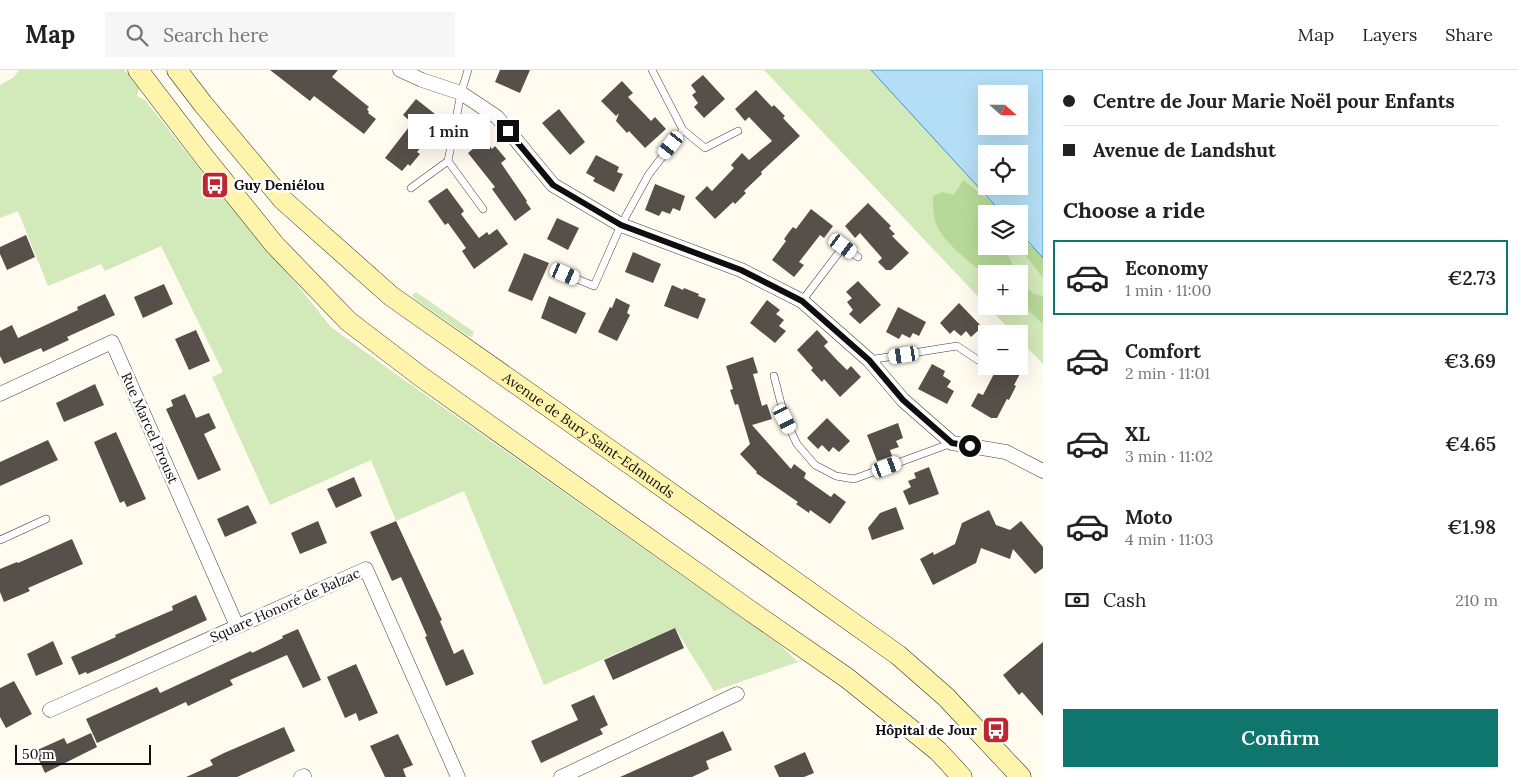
<!DOCTYPE html>
<html lang="en">
<head>
<meta charset="utf-8">
<style>
	:root { --surface:#fff; --page:#f6f6f6; --text:#222; --muted:#767676; --line:#e0e0e0; --accent:#0f766e }
	body { margin:0; font-family:Lora,serif; background:var(--page); color:var(--text); height:100vh; display:flex; flex-direction:column; font-size:19px; white-space:nowrap }
	* { box-sizing:border-box; margin:0 }
	p { font-size:16px; color:var(--muted) }
	.icon { flex:none; width:28px; height:28px; fill:none; stroke:currentColor; stroke-width:2; stroke-linecap:round; stroke-linejoin:round }
	.map { position:relative; flex:1; overflow:hidden }
	.panel { display:flex; flex-direction:column; background:var(--surface); width:475px }
	.panel>* { flex:none }
	.banner { display:grid; align-content:center; height:110px; padding:0 20px; background:var(--surface) }
	.needle { width:32px; rotate:111deg }
	.tools { position:absolute; left:978px; top:15px; display:grid; gap:10px }
	.tools a { display:grid; place-items:center; width:50px; height:50px; border-radius:0px; background:var(--surface); box-shadow:0 5px 20px #0002; font-size:25px }
	.scale { position:absolute; left:15px; bottom:12px; width:136px; box-sizing:border-box; padding-left:5px; border:2px solid #0e0e0e; border-top:0; font-size:14px; line-height:18px; white-space:nowrap; color:#0e0e0e; -webkit-text-stroke:4px #fff; paint-order:stroke }
	.end { position:absolute; width:22px; height:22px; margin:-11px; border:6px solid #0e0e0e; background:#fff; box-shadow:0 0 0 2px #fff }
	.from { border-radius:50% }
	.bubble { position:absolute; height:35px; border-radius:0px; background:var(--surface); box-shadow:0 5px 20px #0002; font-size:16px; font-weight:600; line-height:35px; text-align:center }
	.car { position:absolute; width:15px; height:30px; margin:-15px -8px; border-radius:6px; box-shadow:0 0 4px 1px #0007; background:linear-gradient(#fff 24%,#345 0 40%,#fff 0 76%,#345 0 86%,#fff 0) }
	.banner b { display:flex; align-items:center; gap:18px; height:48px; font-size:19px }
	.banner b+b { border-top:1px solid var(--line) }
	.banner i { width:12px; height:12px; background:var(--text) }
	ul { padding:0; list-style:none }
	li { display:flex; align-items:center; gap:15px; height:75px; margin:0 10px 8px; padding:0 10px; border:2px solid transparent; border-radius:0px }
	li div { flex:1 }
	li b { display:block; font-size:19px }
	li em { font-style:normal; font-weight:600 }
	li.on { border-color:var(--accent) }
	li>.icon { width:45px; height:45px; stroke-width:1.5 }
	h2 { padding:0 20px; font-size:22px; line-height:60px }
	.pay { display:flex; align-items:center; gap:12px; height:55px; padding:0 20px; font-size:19px }
	.pay p { margin-inline-start:auto }
	.button { display:flex; gap:10px; margin-top:auto; padding:10px 20px }
	.button a { flex:1; height:58px; border-radius:0px; background:var(--accent); color:#fff; font-size:20px; font-weight:600; line-height:58px; text-align:center }
	header { display:flex; align-items:center; gap:30px; box-sizing:border-box; height:70px; padding:0 25px; background:var(--surface); border-bottom:1px solid var(--line) }
	header strong { font-size:24px }
	nav { display:flex; gap:28px; margin-inline-start:auto; font-size:18px }
	.search { width:350px; height:45px; background:var(--page); display:flex; align-items:center; gap:12px; box-sizing:border-box; padding:0 18px; border-radius:0px; color:var(--muted); font-size:19px }
	main { display:flex; flex:1; min-height:0 }
	.map>svg:first-child { display:block }
	.green { fill:#d2e9b9 }
	.forest { fill:#b6d998 }
	.water { fill:#b4def5; stroke:#3c94cc; fill-rule:evenodd }
	.building { fill:#564f4a }
	.lines { fill:none; stroke-linecap:round; stroke-linejoin:round }
	.service-casing { stroke:#414141; stroke-width:8 }
	.minor-casing { stroke:#414141; stroke-width:15 }
	.secondary-casing { stroke:#303030; stroke-width:21 }
	.service { stroke:#fff; stroke-width:7 }
	.minor { stroke:#fff; stroke-width:14 }
	.secondary { stroke:#fef4ab; stroke-width:20 }
	.route { stroke:#0e0e0e; stroke-width:6 }
	.labels { text-anchor:middle; stroke-width:5; stroke-linejoin:round; paint-order:stroke }
	.poi-label { font-size:14px; font-weight:bold; fill:#0e0e0e; stroke:#fff; text-anchor:start }
	.street-label { font-size:14px; fill:#0e0e0e; stroke:#fff }
</style>
</head>
<body>
<header>
<strong>Map</strong>
<div class="search"><svg class="icon" aria-label="search" viewBox="0 0 24 24"><circle cx="10" cy="10" r="6"/><path d="M15 15l6 6"/></svg>Search here</div>
<nav><a>Map</a><a>Layers</a><a>Share</a></nav>
</header>
<main>
<div class="map">
<svg width="1043" height="707" viewBox="0 0 1043 707">
	<rect width="100%" height="100%" fill="#fffbef"/>
	<path class="green" d="M19,0H124L140,15L137,26L145,30L209,111L273,185L331,257L393,302L779,574L798,592L714,621L675,558L544,615L464,421L396,451L371,390L270,435L212,307L223,302L161,176L105,201L101,194L48,216L18,141L0,148V15L14,7Z
		M764,0H871L1003,144H986V176H1019V161L1043,188V294L1019,269V264H1014L987,236H1019V204H986V235Z
		M470,46H477L485,49L460,67L463,53Z
		M416,222L474,262L472,267L468,266L415,229L412,225Z"/>
	<path class="forest" d="M963,110L995,135L1001,144H986V176H1003L1014,197L1015,204H986V206C970,192 949,177 938,158C933,148 933,137 933,126L942,122L954,125Z
		M1019,165L1023,171L1043,184V208L1023,182L1015,176H1019Z
		M1019,212L1034,224L1043,226V254L1019,232Z"/>
	<path class="water" d="M871,0H1043V188L1019,161V144H1003ZM986,24H1019V56H986ZM986,84H1019V116H986Z"/>
	<path class="building" d="M270,0H338L332,7L369,37L367,39L369,42L368,43L376,49L364,64L314,26L310,31Z
		M500,0H530L520,23L495,12Z
		M703,5L725,29L704,48L694,37L698,33L692,25L696,22L691,15Z
		M622,11L633,23L628,27L651,51L655,47L666,59L645,78L629,61L627,63L616,51L619,43L616,46L601,31Z
		M756,20L772,37L774,35L785,46L783,48L800,66L761,102L762,104L744,121L746,123L735,134L733,132L715,149L695,128L707,116L712,121L734,98L731,95L742,83L749,90L772,71L749,47L745,51L735,39Z
		M416,29L440,48L421,73L423,75L417,82L420,84L410,96L408,94L402,101L385,88L412,53L403,45Z
		M559,39L585,72L570,85L542,53Z
		M485,69L492,79L495,76L506,89L501,93L527,131L526,132L531,139L515,151L492,119L495,117L468,83Z
		M596,85L619,97L617,102L623,104L614,122L593,111L595,108L586,103Z
		M655,114L685,126L680,141L673,138L670,144L662,141L659,146L645,140Z
		M447,118L464,141L461,144L479,168L487,162L489,165L497,159L508,174L474,199L462,181L466,178L448,153L445,155L428,131Z
		M868,133L891,156L889,158L895,164L892,166L909,183L891,200H886L878,192L882,188L860,163L855,168L845,156Z
		M811,139L833,156L824,168L820,165L799,192L804,195L794,207L772,190L786,171L784,169L789,162L793,157L796,159Z
		M557,148L579,158L568,180L547,169Z
		M26,165L35,187L7,200L0,184V177Z
		M633,182L661,194L653,213L625,202Z
		M524,183L549,193L532,231L508,221Z
		M858,211L881,235L860,254L849,244L853,240L847,232L852,228L846,222Z
		M164,214L173,234L143,248L134,227Z
		M672,215L683,220L684,218L699,224L698,226L706,229L698,249L664,236Z
		M105,224L115,245L67,267L69,270L43,282L41,278L4,294L0,286V261L12,255L18,268L78,240L77,237Z
		M549,226L586,243L576,264L541,248Z
		M616,228L630,235L627,243L630,245L617,271L598,262L610,237L612,238Z
		M767,230L780,240L776,244L784,250L779,256L786,261L775,273L750,253Z
		M959,233L982,257L971,267L966,261L961,266L954,260L950,264L940,253Z
		M898,237L926,252L919,266L913,263L910,268L902,264L899,269L886,262Z
		M196,260L210,291L189,300L175,269Z
		M817,260L828,272L824,276L835,288L847,300L851,296L861,307L840,327L824,309L822,312L811,300L813,298L797,280Z
		M753,287L758,303L753,304L762,336L767,334L772,349L752,355L791,399L794,394L806,403L804,408L831,427L834,423L846,432L830,454L810,440L809,443L796,434L798,432L756,403L757,402L740,384L750,374L738,334L735,335L730,320L733,319L726,296Z
		M932,294L945,301L943,306L951,311L947,317L954,321L947,334L918,319Z
		M998,296H1024L1014,315L1016,316L1009,330L1007,329L997,348H991L971,336L978,323L983,325Z
		M95,314L104,335L64,352L56,333Z
		M185,324L196,348L209,343L216,358L204,364L221,400L198,410L166,339L173,336L171,330Z
		M827,348L850,371L839,382L833,377L829,382L822,375L818,379L807,368Z
		M898,353L903,368L896,371L899,377L890,380L892,386L877,391L867,365Z
		M116,362L146,429L127,437L124,431L120,433L94,372Z
		M48,370L58,390L0,416V392Z
		M929,397L939,424L909,435L903,421L911,417L908,411L916,408L914,403Z
		M354,407L362,426L336,438L327,419Z
		M248,435L257,453L225,467L217,449Z
		M896,437L904,459L872,470L868,458L880,443Z
		M989,440L996,455L1010,460L1021,451L1043,477V498L1035,504L1013,479L1010,489L981,478L976,493L933,515L920,489L933,482L934,485L955,474L962,453Z
		M318,451L327,473L300,484L291,463Z
		M396,451L442,550L440,551L454,584L463,579L474,604L446,616L425,567L427,566L401,507L392,511L370,462Z
		M72,469L83,494L28,518L30,521L4,532L0,522V499L17,492L18,493Z
		M196,525L207,550L117,591L87,604L86,602L79,605L71,587L116,567L115,565L173,540L172,536Z
		M675,558L684,578L613,610L604,590Z
		M298,559L321,610L303,618L287,585L230,610L233,615L188,636L186,632L97,673L86,649L157,617L160,623L251,581L252,583L283,568L282,566Z
		M53,571L63,594L36,606L27,584Z
		M1043,572V646L1022,622L1019,625L1003,605Z
		M356,594L378,643L359,651L356,643L345,648L327,607Z
		M14,611L32,644L6,658L0,647V618Z
		M594,625L608,655L600,659L603,664L541,693L531,671L578,650L571,635Z
		M284,657L295,681L237,707H186L213,695L210,690L224,683Z
		M723,661L732,680L706,691L709,699L692,707H620Z
		M91,663L97,677L45,703L35,681L64,668L67,674Z
		M398,664L413,695L403,699L406,707H385L370,676Z
		M805,682L814,703L804,707H779L774,696Z"/>
	<g class="lines">
		<g class="service-casing">
			<path id="service" d="M468,0L461,23L448,91L483,139
				M652,0L683,60
				M411,118L448,91
				M565,204L594,216L621,155L649,104L683,60L705,78L738,61
				M802,231L843,177L858,187
				M869,290L957,276L978,290
				M774,306L785,349L797,374L815,395L836,406L854,409L952,373
				M0,470L46,449"/>
		</g>
		<g class="minor-casing">
			<path id="minor" d="M400,0L422,10L461,23L497,47L553,115L621,155L741,200L802,231L869,290L903,330L952,373L1006,382L1043,401
				M0,324L112,272L237,556
				M50,640L366,499L458,707
				M301,707L304,706
				M561,707L737,624"/>
		</g>
		<g class="secondary-casing">
			<g id="secondary">
				<path d="M138,0L205,88L274,174L348,251L420,306L749,540L847,608L938,681L962,707"/>
				<path id="s1" d="M177,0L203,34L283,130L391,226L637,399L898,585L946,627L1021,707"/>
			</g>
		</g>
		<use href="#service" class="service"/>
		<use href="#minor" class="minor"/>
		<use href="#secondary" class="secondary"/>
	</g>
	<g class="lines">
		<path class="route" d="M508,61L553,115L621,155L741,200L802,231L869,290L903,330L952,373L970,376"/>
	</g>
	<defs>
		<g id="bus-square" transform="scale(1.4375)"><rect x="-9" y="-9" width="18" height="18" rx="4" fill="#bc2730" stroke="#fff"/><path d="M-5-6H5V4H4V6H2V4H-2V6H-4V4H-5ZM-3.5-4V0h7V-4ZM-3.5 1.2v1.5H-2V1.2ZM2 1.2v1.5H3.5V1.2Z" fill="#fff"/></g>
	</defs>
	<g fill-rule="evenodd">
		<use href="#bus-square" x="215" y="115"/>
		<use href="#bus-square" x="996" y="660"/>
	</g>
	<g class="labels">
		<g class="poi-label">
			<text x="234" y="120">Guy Deniélou</text>
			<text x="977" y="665" text-anchor="end">Hôpital de Jour</text>
		</g>
		<g class="street-label">
			<text transform="translate(150 358) rotate(66)" y="5">Rue Marcel Proust</text>
			<text dy="5" stroke="none"><textPath href="#s1" startOffset="554">Avenue de Bury Saint-Edmunds</textPath></text>
			<text transform="translate(285 535) rotate(-24)" y="5">Square Honoré de Balzac</text>
		</g>
	</g>
</svg>
<div class="tools">
<a><svg class="needle" viewBox="-14 -14 28 28"><path d="M0-13l5 13h-10z" fill="#e53935"/><path d="M0 13l5-13h-10z" fill="#767676"/></svg></a>
<a><svg class="icon" aria-label="locate" viewBox="0 0 24 24"><circle cx="12" cy="12" r="6"/><path d="M12 2v4M12 18v4M2 12h4M18 12h4"/></svg></a>
<a><svg class="icon" aria-label="layers" viewBox="0 0 24 24"><path d="M12 4l9 5-9 5-9-5zM3 14l9 5 9-5"/></svg></a>
<a>+</a>
<a>−</a>
</div>
<div class="scale">50 m</div>
<i class="end from" style="left:970px;top:376px"></i>
<i class="end" style="left:508px;top:61px"></i>
<div class="bubble" style="left:408px;top:44px;width:82px">1 min</div>
<i class="car" style="left:671px;top:75px;rotate:218deg"></i>
<i class="car" style="left:843px;top:176px;rotate:126deg"></i>
<i class="car" style="left:565px;top:204px;rotate:113deg"></i>
<i class="car" style="left:904px;top:285px;rotate:261deg"></i>
<i class="car" style="left:785px;top:349px;rotate:153deg"></i>
<i class="car" style="left:887px;top:397px;rotate:69deg"></i>
</div>
<section class="panel">
<div class="banner">
<b><i class="from"></i>Centre de Jour Marie Noël pour Enfants</b>
<b><i></i>Avenue de Landshut</b>
</div>
<h2>Choose a ride</h2>
<ul>
<li class="on"><svg class="icon" aria-label="car" viewBox="0 0 24 24"><path d="M5 17H2v-5l4-1 3-4h7l3 4 3 1v5h-3M9 17h6M6 11h13"/><circle cx="7" cy="17" r="2"/><circle cx="17" cy="17" r="2"/></svg><div><b>Economy</b><p>1 min · 11:00</p></div><em>€2.73</em></li>
<li><svg class="icon" aria-label="car" viewBox="0 0 24 24"><path d="M5 17H2v-5l4-1 3-4h7l3 4 3 1v5h-3M9 17h6M6 11h13"/><circle cx="7" cy="17" r="2"/><circle cx="17" cy="17" r="2"/></svg><div><b>Comfort</b><p>2 min · 11:01</p></div><em>€3.69</em></li>
<li><svg class="icon" aria-label="car" viewBox="0 0 24 24"><path d="M5 17H2v-5l4-1 3-4h7l3 4 3 1v5h-3M9 17h6M6 11h13"/><circle cx="7" cy="17" r="2"/><circle cx="17" cy="17" r="2"/></svg><div><b>XL</b><p>3 min · 11:02</p></div><em>€4.65</em></li>
<li><svg class="icon" aria-label="car" viewBox="0 0 24 24"><path d="M5 17H2v-5l4-1 3-4h7l3 4 3 1v5h-3M9 17h6M6 11h13"/><circle cx="7" cy="17" r="2"/><circle cx="17" cy="17" r="2"/></svg><div><b>Moto</b><p>4 min · 11:03</p></div><em>€1.98</em></li>
</ul>
<div class="pay"><svg class="icon" aria-label="cash" viewBox="0 0 24 24"><path d="M3 7h18v10H3z"/><circle cx="12" cy="12" r="2"/></svg>Cash<p>210 m</p></div>
<div class="button"><a>Confirm</a></div>
</section>
</main>
</body>
</html>
